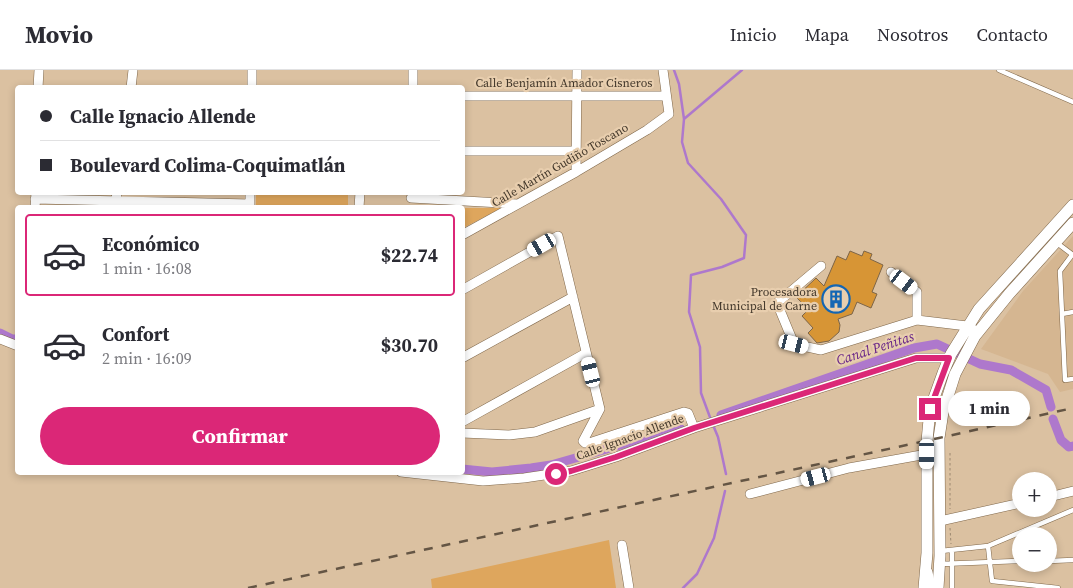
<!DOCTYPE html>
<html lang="es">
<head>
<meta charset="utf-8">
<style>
	:root { --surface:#fff; --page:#f7f7f7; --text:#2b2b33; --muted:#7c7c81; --line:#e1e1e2; --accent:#db2777 }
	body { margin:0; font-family:"Source Serif 4",serif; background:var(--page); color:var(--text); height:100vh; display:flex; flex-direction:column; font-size:19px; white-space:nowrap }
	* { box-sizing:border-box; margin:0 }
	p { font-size:16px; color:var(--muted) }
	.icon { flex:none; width:28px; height:28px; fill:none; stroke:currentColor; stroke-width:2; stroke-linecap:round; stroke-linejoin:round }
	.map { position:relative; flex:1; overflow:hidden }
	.panel { position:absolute; left:15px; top:135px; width:450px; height:270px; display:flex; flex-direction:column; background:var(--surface); border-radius:5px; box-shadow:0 2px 8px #0003 }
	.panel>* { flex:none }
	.top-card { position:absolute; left:15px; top:15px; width:450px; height:110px; border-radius:5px; box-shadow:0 2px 8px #0003; display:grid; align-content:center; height:110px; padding:0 25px; background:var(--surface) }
	.controls { position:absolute; left:1012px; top:402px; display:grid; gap:10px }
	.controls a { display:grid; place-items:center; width:45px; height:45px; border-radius:50%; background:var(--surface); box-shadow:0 2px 8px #0003; font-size:25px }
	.end { position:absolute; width:22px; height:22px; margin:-11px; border:6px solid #db2777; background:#fff; box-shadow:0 0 0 2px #fff }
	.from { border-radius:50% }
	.bubble { position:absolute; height:35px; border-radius:18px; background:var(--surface); box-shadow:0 2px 8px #0003; font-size:16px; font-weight:700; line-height:35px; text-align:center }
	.car { position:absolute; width:15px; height:30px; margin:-15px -8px; border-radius:6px; box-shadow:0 0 4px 1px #0007; background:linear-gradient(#fff 24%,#345 0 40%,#fff 0 76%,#345 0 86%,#fff 0) }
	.top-card b { display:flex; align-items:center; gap:18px; height:48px; font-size:19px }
	.top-card b+b { border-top:1px solid var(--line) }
	.top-card i { width:12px; height:12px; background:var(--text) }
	ul { padding:9px 0 0; list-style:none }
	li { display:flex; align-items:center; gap:15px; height:82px; margin:0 10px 8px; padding:0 15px; border:2px solid transparent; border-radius:5px }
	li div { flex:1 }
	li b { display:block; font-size:19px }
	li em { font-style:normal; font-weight:700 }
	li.on { border-color:var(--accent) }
	li>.icon { width:45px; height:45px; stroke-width:1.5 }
	.button { display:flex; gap:10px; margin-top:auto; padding:10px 25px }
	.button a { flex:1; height:58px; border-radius:30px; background:var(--accent); color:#fff; font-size:20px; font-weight:700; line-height:58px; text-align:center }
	header { display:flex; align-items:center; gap:30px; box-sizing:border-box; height:70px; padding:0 25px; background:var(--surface); border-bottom:1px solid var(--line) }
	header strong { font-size:24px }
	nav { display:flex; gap:28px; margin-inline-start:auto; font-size:18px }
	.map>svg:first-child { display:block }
	.built { fill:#d5b691 }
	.green { fill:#dea65d }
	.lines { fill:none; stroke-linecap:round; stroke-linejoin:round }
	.stream { stroke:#ae78cc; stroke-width:2.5 }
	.canal { stroke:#ae78cc; stroke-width:9 }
	.building { fill:#d79535; stroke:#7d6548 }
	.service-casing { stroke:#7f674a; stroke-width:5.5 }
	.minor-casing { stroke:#7f674a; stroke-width:10 }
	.secondary-casing { stroke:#7f674a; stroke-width:12 }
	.path { stroke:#9c8870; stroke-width:1; stroke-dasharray:2.5 2.5; stroke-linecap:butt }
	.service { stroke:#fff; stroke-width:4.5 }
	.minor { stroke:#fff; stroke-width:9 }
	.secondary { stroke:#fff; stroke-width:11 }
	.rail { stroke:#645544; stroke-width:2.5; stroke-dasharray:9 9; stroke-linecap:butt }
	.route { stroke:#db2777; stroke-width:6 }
	.labels { text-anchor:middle; stroke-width:4.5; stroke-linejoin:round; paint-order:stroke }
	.street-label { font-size:12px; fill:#42372a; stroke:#e8ceae }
	.poi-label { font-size:12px; fill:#42372a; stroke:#e8ceae; text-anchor:end }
	.water-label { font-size:14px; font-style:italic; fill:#662287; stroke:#e8ceae }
</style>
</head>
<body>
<header>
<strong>Movio</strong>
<nav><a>Inicio</a><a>Mapa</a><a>Nosotros</a><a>Contacto</a></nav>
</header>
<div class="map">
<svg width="1073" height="518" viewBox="0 0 1073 518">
	<rect width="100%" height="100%" fill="#dbc1a1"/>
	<path class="built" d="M1073,166V319L1060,322L1048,304L981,279L1023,221Z"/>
	<path class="green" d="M256,123H348V137H256Z
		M463,138H502L463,158Z
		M609,470L616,518H432L431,509Z"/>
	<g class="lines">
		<path class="stream" d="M674,0L679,14L684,49L682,72L688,93L721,129L746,165L744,188L722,197L691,205L689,242L700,277L701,323L711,350
			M684,49L742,0
			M713,355L718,367L726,404
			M683,518L697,504L714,468L725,421"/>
		<path class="canal" d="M0,263L12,269H18
			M721,345L914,278L937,274L980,294L1011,300L1046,320L1051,337
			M1053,349L1061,370L1069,377L1073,376
			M462,399L492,402L531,398L551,395L680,358"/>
	</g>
	<path class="building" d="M850,181L862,186L864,181L872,184L870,189L883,195L872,222L877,224L871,238L857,232L852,244L838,249L840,255L839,262L829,271L817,273L808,263L813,258L802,246L806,242L798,234L801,232L796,227L816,208L824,216L837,186L846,190Z"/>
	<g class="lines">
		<g class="service-casing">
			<path id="service" d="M999,0L1073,32
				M1057,173L1073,185
				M1072,185L1060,201L1065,310L1073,309
				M1062,244L1073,242
				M988,476L992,511L1058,518
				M952,480V518
				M941,481L988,476L1073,440
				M1049,491L1073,490
				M940,494L1021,491"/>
		</g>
		<g class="minor-casing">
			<path id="minor" d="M38,18L39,0
				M131,18L133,0
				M252,18V0
				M413,18V0
				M462,26H666
				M462,81H576
				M576,102L577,0
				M411,128L517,134
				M35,129L250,134
				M35,138L36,122
				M115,138L117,122
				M250,138V122
				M359,138L360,122
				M462,165L576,102L647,60L669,44L663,0
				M821,196L777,233L794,274L821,280L917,250L967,256L972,258
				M891,202L917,222V250
				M462,220L558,166L600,339
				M0,269L18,276
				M462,288L573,227
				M462,352L586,283
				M462,363L509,365L535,362L600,339L583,371L585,373H589L684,342L688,343L694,358
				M401,402L483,411L524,408L571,401L616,387L694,358L916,288H949
				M750,424L849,398L927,384
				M1049,427L1073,421
				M940,451L1021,433
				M622,475L629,518
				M928,502L931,518"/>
		</g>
		<g class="secondary-casing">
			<path id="secondary" d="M924,518L927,483V371L930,339L943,303L951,284L979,239L1073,135
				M938,518L940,486L939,368L943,342L955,304L975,266L1009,224L1073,153"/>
		</g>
		<path class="path" d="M950,383V439
			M950,458L951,474"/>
		<use href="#service" class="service"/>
		<use href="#minor" class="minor"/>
		<use href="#secondary" class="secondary"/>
		<path class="rail" d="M248,518L939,368L1073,338"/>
	</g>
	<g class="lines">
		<path class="route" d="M556,404L571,401L616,387L694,358L916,288H949L930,339"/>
	</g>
	<defs>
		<g id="building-ring" transform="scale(1.4375)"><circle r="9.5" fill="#e8ceae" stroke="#1366b4" stroke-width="1.5"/><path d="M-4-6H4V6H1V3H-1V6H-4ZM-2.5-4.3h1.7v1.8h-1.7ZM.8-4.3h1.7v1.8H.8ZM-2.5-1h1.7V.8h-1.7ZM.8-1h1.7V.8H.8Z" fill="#1366b4"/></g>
	</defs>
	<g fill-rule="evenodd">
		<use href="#building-ring" x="836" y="229"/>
	</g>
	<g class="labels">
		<g class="street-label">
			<text x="564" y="17">Calle Benjamín Amador Cisneros</text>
			<text transform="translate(560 95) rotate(-30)" y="4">Calle Martín Gudiño Toscano</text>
			<text transform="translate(630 367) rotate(-20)" y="4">Calle Ignacio Allende</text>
		</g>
		<g class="poi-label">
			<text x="817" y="226">Procesadora<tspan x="817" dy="14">Municipal de Carne</tspan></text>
		</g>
		<g class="water-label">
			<text transform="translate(875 278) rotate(-18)" y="5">Canal Peñitas</text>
		</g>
	</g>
</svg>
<div class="controls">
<a>+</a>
<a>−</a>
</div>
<i class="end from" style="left:556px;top:404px"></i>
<i class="end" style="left:930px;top:339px"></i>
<div class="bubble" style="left:948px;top:321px;width:82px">1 min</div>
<i class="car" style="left:542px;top:175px;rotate:240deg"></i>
<i class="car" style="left:904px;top:212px;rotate:127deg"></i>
<i class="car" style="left:794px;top:274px;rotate:104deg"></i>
<i class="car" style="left:591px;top:302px;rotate:346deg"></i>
<i class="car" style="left:927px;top:384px;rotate:180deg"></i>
<i class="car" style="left:816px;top:407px;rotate:255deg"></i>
<div class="top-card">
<b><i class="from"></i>Calle Ignacio Allende</b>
<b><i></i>Boulevard Colima-Coquimatlán</b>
</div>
<section class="panel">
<ul>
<li class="on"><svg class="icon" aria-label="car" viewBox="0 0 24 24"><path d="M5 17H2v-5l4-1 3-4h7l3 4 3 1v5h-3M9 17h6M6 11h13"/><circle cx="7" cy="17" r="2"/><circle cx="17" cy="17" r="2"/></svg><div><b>Económico</b><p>1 min · 16:08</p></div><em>$22.74</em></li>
<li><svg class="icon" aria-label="car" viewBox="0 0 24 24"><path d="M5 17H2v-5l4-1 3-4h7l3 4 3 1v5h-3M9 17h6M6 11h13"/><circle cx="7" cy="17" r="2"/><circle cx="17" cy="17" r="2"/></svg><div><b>Confort</b><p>2 min · 16:09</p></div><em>$30.70</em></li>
</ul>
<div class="button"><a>Confirmar</a></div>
</section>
</div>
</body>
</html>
